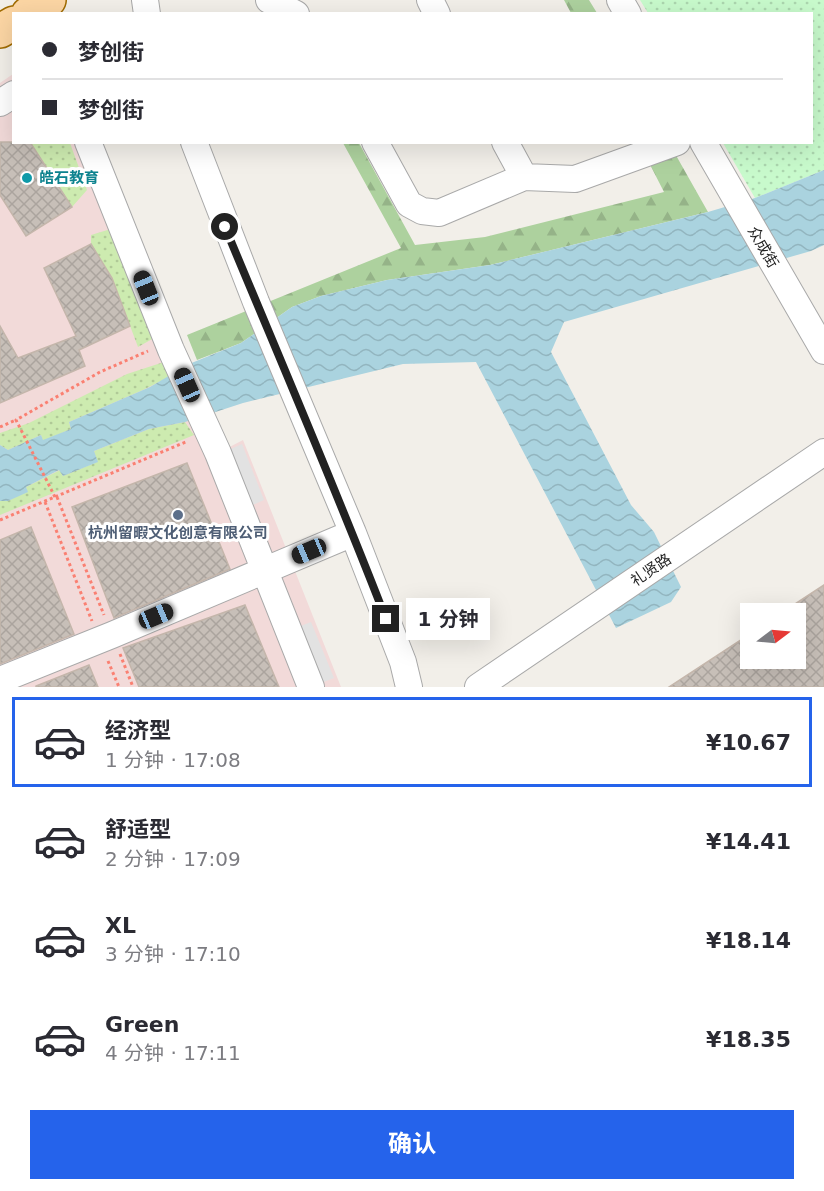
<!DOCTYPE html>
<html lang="zh">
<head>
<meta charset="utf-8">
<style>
	:root { --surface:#fff; --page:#f2f2f3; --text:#2b2b33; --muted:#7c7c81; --line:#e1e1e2; --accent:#2563eb }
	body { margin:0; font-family:"DejaVu Sans","Noto Sans SC",sans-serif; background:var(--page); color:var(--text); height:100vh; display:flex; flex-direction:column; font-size:22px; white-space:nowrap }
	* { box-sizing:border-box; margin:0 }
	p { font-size:20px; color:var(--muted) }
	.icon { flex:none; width:33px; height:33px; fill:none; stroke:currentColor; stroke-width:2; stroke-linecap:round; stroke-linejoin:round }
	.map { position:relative; height:687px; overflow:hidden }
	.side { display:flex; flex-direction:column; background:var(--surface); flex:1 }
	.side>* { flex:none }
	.hud { position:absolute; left:12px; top:12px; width:801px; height:132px; border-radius:0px; box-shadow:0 6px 24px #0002; display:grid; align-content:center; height:132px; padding:0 30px; background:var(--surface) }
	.needle { width:39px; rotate:74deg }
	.tools { position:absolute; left:740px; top:603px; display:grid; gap:12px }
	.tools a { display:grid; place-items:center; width:66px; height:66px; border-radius:0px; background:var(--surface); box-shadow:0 6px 24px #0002; font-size:30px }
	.end { position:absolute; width:27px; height:27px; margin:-14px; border:8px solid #222; background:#fff; box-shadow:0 0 0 3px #fff }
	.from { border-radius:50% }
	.bubble { position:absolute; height:42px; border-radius:0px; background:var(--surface); box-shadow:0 6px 24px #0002; font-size:20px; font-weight:700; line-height:42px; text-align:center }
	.car { position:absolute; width:18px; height:36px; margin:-18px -9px; border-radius:8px; box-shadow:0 0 4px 2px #0007; background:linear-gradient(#222 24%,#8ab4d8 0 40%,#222 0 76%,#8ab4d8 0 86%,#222 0) }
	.hud b { display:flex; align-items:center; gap:21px; height:57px; font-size:22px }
	.hud b+b { border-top:2px solid var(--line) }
	.hud i { width:15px; height:15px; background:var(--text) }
	ul { padding:10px 0 0; list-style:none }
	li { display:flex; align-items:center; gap:18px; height:90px; margin:0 12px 9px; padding:0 18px; border:3px solid transparent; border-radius:0px }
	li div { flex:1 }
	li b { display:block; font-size:22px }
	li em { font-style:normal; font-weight:700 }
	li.on { border-color:var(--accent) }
	li>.icon { width:54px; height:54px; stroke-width:1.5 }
	.action { display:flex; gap:12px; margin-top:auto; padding:12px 30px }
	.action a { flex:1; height:69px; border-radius:0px; background:var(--accent); color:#fff; font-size:24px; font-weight:700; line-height:69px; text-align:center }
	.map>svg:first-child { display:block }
	.commercial { fill:#f2dad9 }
	.grass { fill:url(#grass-dots) }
	.forest { fill:url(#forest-firs) }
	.park { fill:url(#park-dots) }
	.parking { fill:#e2e2e2 }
	.water { fill:url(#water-waves) }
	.building { fill:url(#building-cross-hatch); stroke:#c4b6ab; stroke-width:1.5 }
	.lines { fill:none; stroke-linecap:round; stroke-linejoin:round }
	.minor-casing { stroke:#a9a9a9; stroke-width:28 }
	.major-casing { stroke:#a06b00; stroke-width:36 }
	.path { stroke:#fa8072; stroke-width:3; stroke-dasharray:3 3; stroke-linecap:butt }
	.minor { stroke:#fff; stroke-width:26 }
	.major { stroke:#fcd6a4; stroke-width:33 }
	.route { stroke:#222; stroke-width:8 }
	.culture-dot { fill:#0f9aa8; stroke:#fff; stroke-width:2 }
	.service-dot { fill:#5c6f8a; stroke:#fff; stroke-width:2 }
	.labels { text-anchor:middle; stroke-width:6; stroke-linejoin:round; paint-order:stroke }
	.culture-label { font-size:15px; font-weight:bold; fill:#0d838f; stroke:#fff; text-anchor:start }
	.street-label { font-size:15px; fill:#222; stroke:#fff }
	.service-label { font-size:15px; font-weight:bold; fill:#4e5e75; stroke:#fff }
</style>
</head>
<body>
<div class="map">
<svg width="824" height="687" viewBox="0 0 824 687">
	<defs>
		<pattern id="grass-dots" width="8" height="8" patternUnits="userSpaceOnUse" patternTransform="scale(1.5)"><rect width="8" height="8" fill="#cdebb0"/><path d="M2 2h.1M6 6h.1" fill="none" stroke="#b0c997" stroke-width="1.8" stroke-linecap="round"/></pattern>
		<pattern id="forest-firs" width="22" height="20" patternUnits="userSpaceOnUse" patternTransform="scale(1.5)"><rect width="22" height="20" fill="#add19e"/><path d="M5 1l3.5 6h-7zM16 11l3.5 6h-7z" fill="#95b388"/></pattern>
		<pattern id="park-dots" width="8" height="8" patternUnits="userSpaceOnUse" patternTransform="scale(1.5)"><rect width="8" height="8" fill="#c8facc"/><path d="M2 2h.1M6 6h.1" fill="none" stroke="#acd6af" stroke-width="1.8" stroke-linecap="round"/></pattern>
		<pattern id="water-waves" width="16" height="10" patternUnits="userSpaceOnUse" patternTransform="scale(1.5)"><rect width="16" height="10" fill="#aad3df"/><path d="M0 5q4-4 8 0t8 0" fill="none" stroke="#92b5bf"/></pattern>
		<pattern id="building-cross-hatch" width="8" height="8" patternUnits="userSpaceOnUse" patternTransform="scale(1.5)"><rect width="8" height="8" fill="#c7bfb8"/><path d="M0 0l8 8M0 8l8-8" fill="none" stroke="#aba49e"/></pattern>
	</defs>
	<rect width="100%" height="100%" fill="#f2efe9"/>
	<path class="commercial" d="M13,74L14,142L89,143L218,453L243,440L341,687H0V83Z"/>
	<path class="grass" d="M30,143H70L87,190L72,207Z
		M114,228L154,338L138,347L112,278L91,244V235Z
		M164,362L169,377L143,390L69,422L71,429L43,441L41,435L8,450L0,445V433L29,423L127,374Z
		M185,422L194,435L0,515V501H8L27,491L26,487L60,470L63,476L97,462L94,451L149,429Z"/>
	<path class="forest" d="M564,0H589L597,13H571Z
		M343,143H359L415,245L485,237L664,192L639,143H669L708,212L490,265L387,280L321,296L292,307L241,343L197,360L187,335L401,248Z"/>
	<path class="park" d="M640,0H824V170L755,198L723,143L812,142V14L648,13Z"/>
	<path class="parking" d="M242,444L264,500L246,508L224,452Z
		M311,622L334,678L316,685L293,629Z"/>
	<path class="water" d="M824,170V245L811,251L564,322L551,352L631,505L654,532L681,587L671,602L616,628L476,362L403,364L243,403L185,422L149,429L94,451L98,462L63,476L59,470L26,487L28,492L8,501H0V445L8,450L41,435L43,440L71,429L69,422L150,387L189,364L241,343L292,307L321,296L387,280L490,265L708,212L755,198Z"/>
	<path class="building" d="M0,142H30L72,207L26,236L0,195Z
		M91,244L112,278L130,326L79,350L85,366L0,403V326L18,358L76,336L44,268Z
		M187,463L230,569L114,618L72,507Z
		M31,527L74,634L0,664V540Z
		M824,585V687H669L750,634V658H795V604Z
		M245,605L279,687H139L123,648Z
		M89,665L98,687H36V686Z"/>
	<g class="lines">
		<g class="minor-casing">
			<path id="minor" d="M145,0L147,14
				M269,0L296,14
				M430,0L437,14
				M620,0L628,14
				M0,103L14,94
				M88,142L171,350L218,453L311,687
				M194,142L256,302L353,533L403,662L409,687
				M375,142L409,204L422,211L439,213L524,177L575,179L677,142
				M505,142L524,177
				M703,142L824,351
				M0,680L112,635L353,533
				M478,687L824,452"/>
		</g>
		<g class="major-casing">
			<path id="major" d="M28,14L49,0
				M0,31L14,23"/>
		</g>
		<path class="path" d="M0,427L16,420
			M55,497L16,420L100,372L148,351
			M57,497L104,615
			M45,502L92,621
			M0,520L188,441
			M120,654L133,687
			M108,661L119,687"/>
		<use href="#minor" class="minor"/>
		<use href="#major" class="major"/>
	</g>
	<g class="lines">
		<path class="route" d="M225,227C279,357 335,487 386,619"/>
	</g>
	<circle class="culture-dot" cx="27" cy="178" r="6"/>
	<circle class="service-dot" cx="178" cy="515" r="6"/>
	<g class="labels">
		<g class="culture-label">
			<text x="39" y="183">皓石教育</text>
		</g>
		<g class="street-label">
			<text transform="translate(763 247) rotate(60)" y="5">众成街</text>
			<text transform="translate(651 570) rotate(-34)" y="5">礼贤路</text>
		</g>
		<g class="service-label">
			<text x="178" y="538">杭州留暇文化创意有限公司</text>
		</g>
	</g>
</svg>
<div class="tools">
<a><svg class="needle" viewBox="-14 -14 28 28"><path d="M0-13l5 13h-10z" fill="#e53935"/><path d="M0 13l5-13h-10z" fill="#7c7c81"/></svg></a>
</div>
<i class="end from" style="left:225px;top:227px"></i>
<i class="end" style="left:386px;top:619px"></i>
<div class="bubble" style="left:406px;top:598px;width:84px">1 分钟</div>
<i class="car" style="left:146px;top:288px;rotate:338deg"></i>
<i class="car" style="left:187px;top:385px;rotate:336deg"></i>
<i class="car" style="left:309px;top:551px;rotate:247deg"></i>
<i class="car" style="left:156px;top:616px;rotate:67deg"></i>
<div class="hud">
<b><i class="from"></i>梦创街</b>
<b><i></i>梦创街</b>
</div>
</div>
<section class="side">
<ul>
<li class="on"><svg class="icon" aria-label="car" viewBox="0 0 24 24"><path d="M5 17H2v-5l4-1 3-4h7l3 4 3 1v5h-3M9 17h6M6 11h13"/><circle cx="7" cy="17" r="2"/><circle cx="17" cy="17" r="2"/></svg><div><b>经济型</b><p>1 分钟 · 17:08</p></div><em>¥10.67</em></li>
<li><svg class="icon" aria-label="car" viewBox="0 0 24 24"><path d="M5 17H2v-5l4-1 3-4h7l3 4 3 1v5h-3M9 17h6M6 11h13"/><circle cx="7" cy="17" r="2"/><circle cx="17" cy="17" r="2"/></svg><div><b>舒适型</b><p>2 分钟 · 17:09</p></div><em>¥14.41</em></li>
<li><svg class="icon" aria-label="car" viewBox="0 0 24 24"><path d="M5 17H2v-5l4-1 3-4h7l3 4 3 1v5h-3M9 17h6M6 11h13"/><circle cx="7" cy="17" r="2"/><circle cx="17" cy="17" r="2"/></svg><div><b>XL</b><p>3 分钟 · 17:10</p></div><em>¥18.14</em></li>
<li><svg class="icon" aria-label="car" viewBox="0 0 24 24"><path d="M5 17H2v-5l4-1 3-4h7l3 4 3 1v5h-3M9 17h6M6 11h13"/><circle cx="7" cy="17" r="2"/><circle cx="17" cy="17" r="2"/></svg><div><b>Green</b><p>4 分钟 · 17:11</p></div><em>¥18.35</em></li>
</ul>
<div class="action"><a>确认</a></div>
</section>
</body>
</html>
